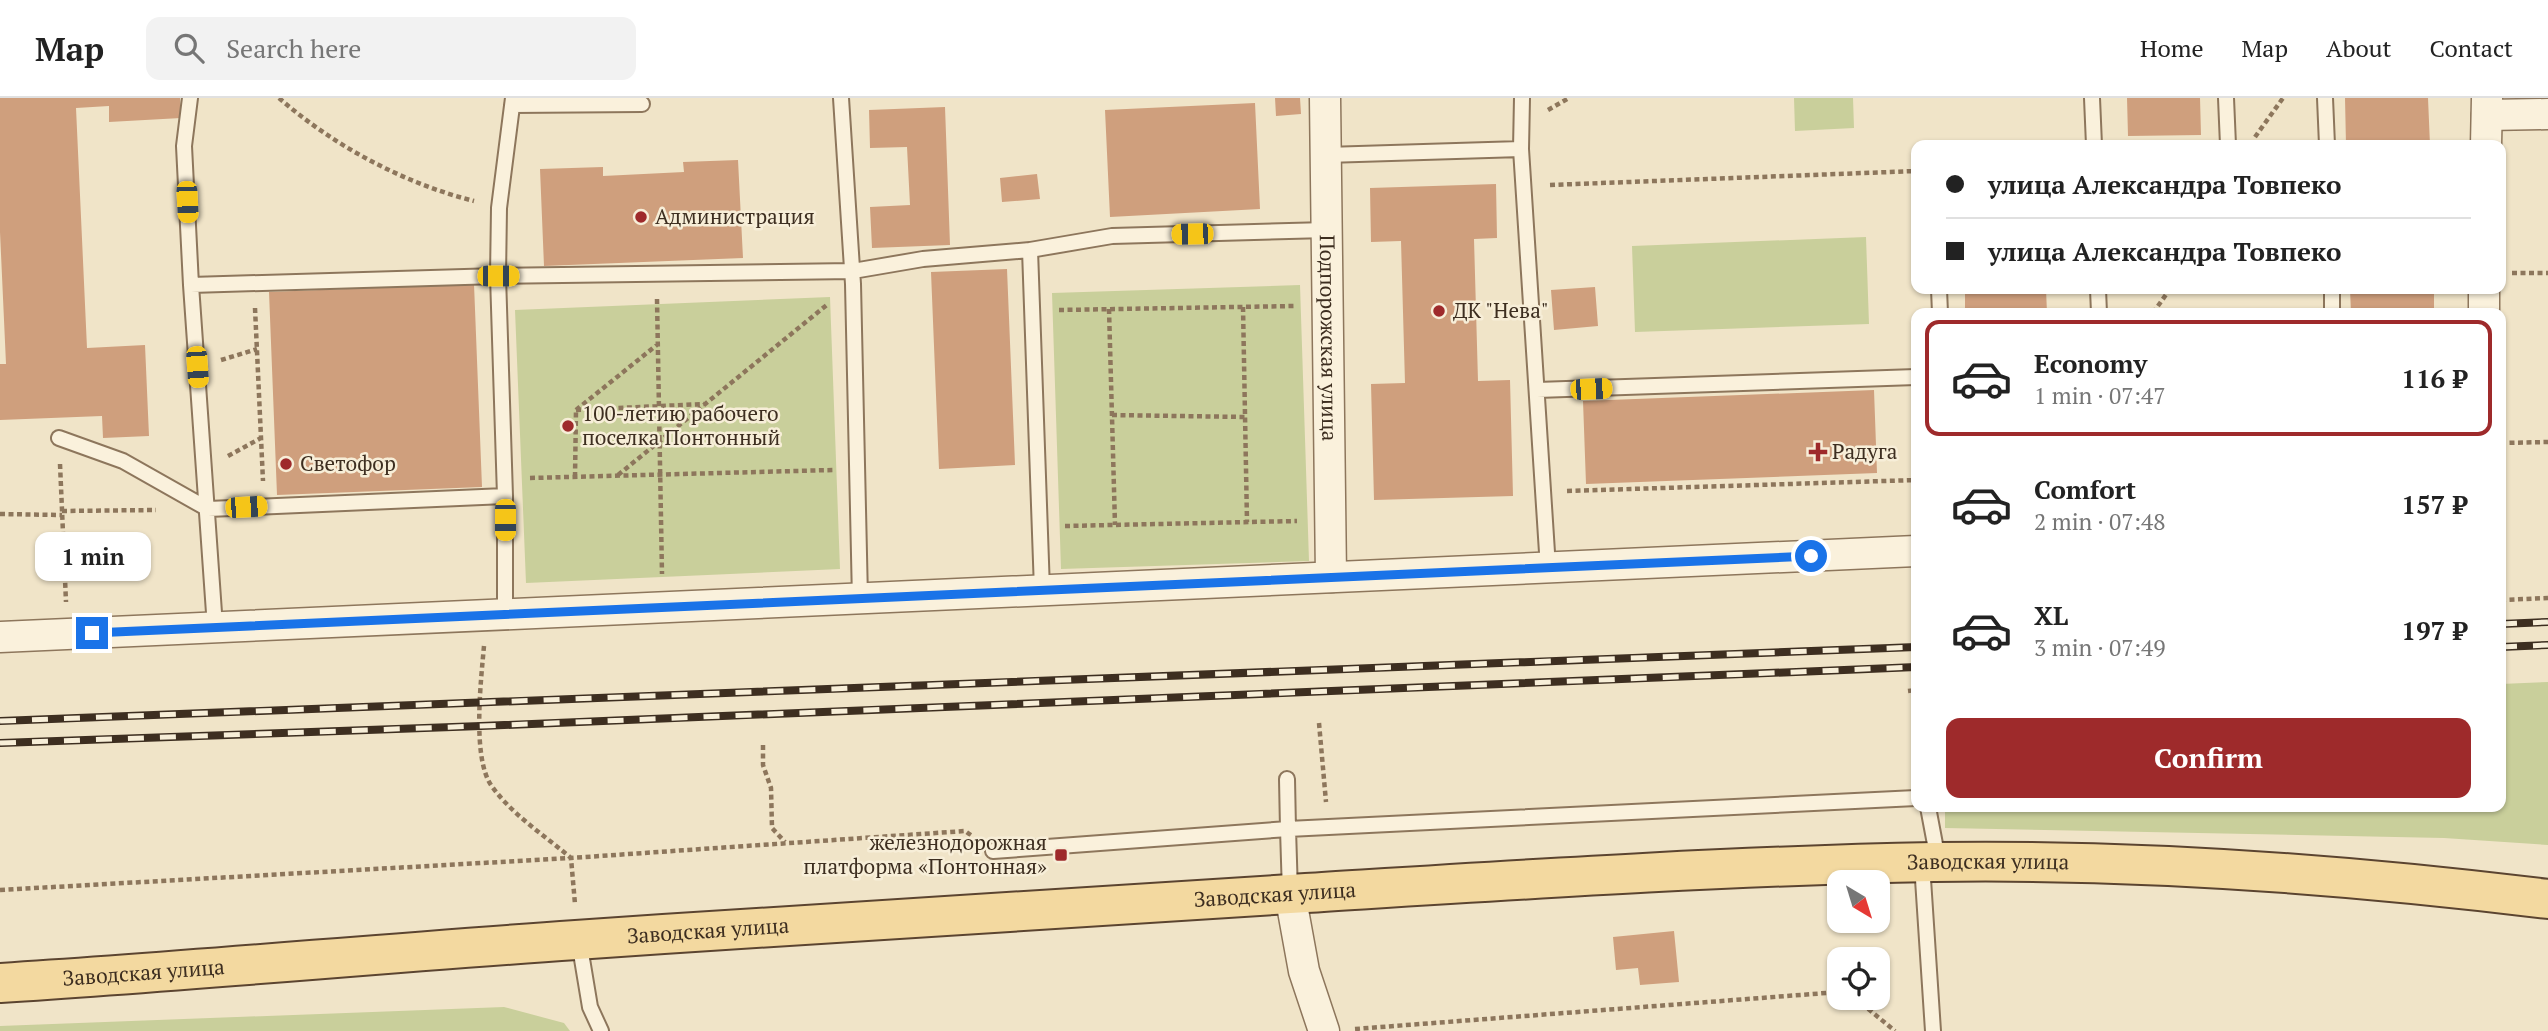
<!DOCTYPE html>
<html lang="en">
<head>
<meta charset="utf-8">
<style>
	:root { --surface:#fff; --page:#f2f2f2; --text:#222; --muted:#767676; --line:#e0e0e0; --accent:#9e2a2b }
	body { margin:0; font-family:"PT Serif",serif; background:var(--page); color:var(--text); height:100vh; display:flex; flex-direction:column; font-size:26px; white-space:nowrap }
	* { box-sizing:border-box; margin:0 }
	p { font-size:23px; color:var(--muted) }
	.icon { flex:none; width:38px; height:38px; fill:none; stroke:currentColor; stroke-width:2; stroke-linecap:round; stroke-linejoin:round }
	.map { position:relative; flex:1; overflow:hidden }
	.side { position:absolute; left:1911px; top:210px; width:595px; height:504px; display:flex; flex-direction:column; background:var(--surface); border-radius:14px; box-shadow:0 2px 5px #0004 }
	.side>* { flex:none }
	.hud { position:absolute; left:1911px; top:42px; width:595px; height:154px; border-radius:14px; box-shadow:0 2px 5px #0004; display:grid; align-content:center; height:154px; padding:0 35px; background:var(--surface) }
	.needle { width:46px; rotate:142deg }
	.tools { position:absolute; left:1827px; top:772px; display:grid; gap:14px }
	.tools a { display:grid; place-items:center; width:63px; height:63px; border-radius:14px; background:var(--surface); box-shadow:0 2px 5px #0004; font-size:35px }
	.end { position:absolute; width:32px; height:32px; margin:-16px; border:9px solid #1a73e8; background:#fff; box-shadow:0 0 0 4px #fff }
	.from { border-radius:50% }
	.bubble { position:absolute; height:49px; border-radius:14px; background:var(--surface); box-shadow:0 2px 5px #0004; font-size:23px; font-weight:600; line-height:49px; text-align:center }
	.car { position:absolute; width:21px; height:42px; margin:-21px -10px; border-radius:9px; box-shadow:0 0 5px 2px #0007; background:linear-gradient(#f5c518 24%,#345 0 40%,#f5c518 0 76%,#345 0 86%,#f5c518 0) }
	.hud b { display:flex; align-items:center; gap:24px; height:66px; font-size:26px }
	.hud b+b { border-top:2px solid var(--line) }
	.hud i { width:18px; height:18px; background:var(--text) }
	ul { padding:12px 0 0; list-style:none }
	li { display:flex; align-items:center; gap:21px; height:116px; margin:0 14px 10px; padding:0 21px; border:4px solid transparent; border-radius:14px }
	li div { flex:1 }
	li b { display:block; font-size:26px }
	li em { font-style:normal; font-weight:600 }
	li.selected { border-color:var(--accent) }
	li>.icon { width:63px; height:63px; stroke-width:1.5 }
	.cta { display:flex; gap:14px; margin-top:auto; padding:14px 35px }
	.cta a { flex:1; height:80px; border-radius:14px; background:var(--accent); color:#fff; font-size:28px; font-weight:600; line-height:80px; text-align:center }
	header { display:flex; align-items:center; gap:42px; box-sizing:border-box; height:98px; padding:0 35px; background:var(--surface); border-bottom:2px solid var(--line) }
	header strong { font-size:33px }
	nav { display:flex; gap:38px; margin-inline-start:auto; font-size:24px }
	.search { width:490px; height:63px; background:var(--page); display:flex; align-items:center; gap:18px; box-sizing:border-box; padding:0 24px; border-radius:14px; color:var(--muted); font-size:26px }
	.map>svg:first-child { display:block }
	.green { fill:#c9cf9b }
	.building { fill:#cf9f7d }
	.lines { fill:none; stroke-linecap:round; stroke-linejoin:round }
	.service-casing { stroke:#8d765c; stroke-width:18 }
	.minor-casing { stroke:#8d765c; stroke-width:33 }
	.primary-casing { stroke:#5b4430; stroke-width:42 }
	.path { stroke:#8d765c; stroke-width:4.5; stroke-dasharray:5 3.5; stroke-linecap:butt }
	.service { stroke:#faf1dc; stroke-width:14 }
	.minor { stroke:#faf1dc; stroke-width:30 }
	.primary { stroke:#f3d9a0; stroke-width:38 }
	.rail-casing { stroke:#3d2e20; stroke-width:8 }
	.rail { stroke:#f7eed8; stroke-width:5; stroke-dasharray:16; stroke-linecap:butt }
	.route { stroke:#1a73e8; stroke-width:9 }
	.poi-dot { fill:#9e2a2b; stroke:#f7eed8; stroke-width:2.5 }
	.labels { text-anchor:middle; stroke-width:5; stroke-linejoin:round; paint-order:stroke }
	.poi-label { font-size:21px; fill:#3d2e20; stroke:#f7eed8; text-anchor:start }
	.street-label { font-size:21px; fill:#3d2e20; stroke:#f7eed8 }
</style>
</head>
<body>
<header>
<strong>Map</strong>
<div class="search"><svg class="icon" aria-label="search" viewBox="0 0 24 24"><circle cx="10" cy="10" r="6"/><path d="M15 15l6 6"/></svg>Search here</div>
<nav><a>Home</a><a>Map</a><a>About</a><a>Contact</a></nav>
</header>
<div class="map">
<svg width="2548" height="933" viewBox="0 0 2548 933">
	<rect width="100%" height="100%" fill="#f0e4c8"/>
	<path class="green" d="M1794,0H1853L1854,30L1795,33Z
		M1866,139L1869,226L1635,234L1632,148Z
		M1300,187L1309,463L1061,471L1052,195Z
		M830,199L840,471L526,485L515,212Z
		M2548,584V747L2444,740L1945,730V709H2501V586Z
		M504,909L564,925L570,933H0V928Z"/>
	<path class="building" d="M0,0H180L181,20L109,24V8L76,10L87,250L145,247L149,338L103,340L102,318L0,322V266H6L0,134Z
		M1275,0H1300L1301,16L1276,18Z
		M2127,0H2200L2201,37L2128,38Z
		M2345,0H2428L2430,47H2346Z
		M1255,5L1260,111L1110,119L1105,12Z
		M945,9L950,147L872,150L870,109L910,107L907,49L870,50L869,12Z
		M738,62L743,160L544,168L540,71L603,69V78L684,74L683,64Z
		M1037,76L1040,101L1002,104L1000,80Z
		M1496,86L1497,140L1474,141L1478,283L1510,282L1513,398L1374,402L1371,286L1405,285L1401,143L1371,144L1370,90Z
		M1007,171L1015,367L939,371L931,174Z
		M474,186L482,389L277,397L269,194Z
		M1595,189L1598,228L1554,232L1551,192Z
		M1965,191H2046L2047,215H1965Z
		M2350,191H2434V215H2351Z
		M1874,292L1877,375L1586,386L1583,303Z
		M1674,833L1679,884L1640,887L1638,870L1616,872L1613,839Z"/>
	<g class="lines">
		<g class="service-casing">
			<path id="service" d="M190,0L184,48L191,187L215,529
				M841,0L853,186L860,501
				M2092,0L2094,47
				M2226,0L2228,47
				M2325,0L2327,47
				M512,7L642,6
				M1521,51L1522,0
				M1326,57L1521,51L1548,470
				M1030,152L1112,138L1327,132
				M191,187L498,178L853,173L923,161L1030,152L1042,492
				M1939,191L1940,215
				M2098,191L2099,215
				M2332,191V215
				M1537,292L1916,279
				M59,340L123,363L208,411L505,398
				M505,516V398L498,178L499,110L513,0
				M1287,681L1288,731L1916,700
				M1928,709L1938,762
				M993,753L1288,731L1290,795
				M1922,766L1933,933
				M579,843L590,909L601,933"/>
		</g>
		<g class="minor-casing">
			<g id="minor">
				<path id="s1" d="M1325,0L1331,479"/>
				<path d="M2487,17L2548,16"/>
				<path d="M2486,47L2487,0"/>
				<path d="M2484,215V191"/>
				<path d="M0,539L1916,453"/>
				<path d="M1290,796L1304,873L1324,933"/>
			</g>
		</g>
		<g class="primary-casing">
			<g id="primary">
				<path id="s2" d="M0,885C192,873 384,855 576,842C819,825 1062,810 1306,795C1515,782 1724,768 1934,764C2138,761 2345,776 2548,801"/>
			</g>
		</g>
		<path class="path" d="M279,0C334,48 403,85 474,103
			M1548,12L1569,0
			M2255,39L2283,0
			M1550,87L1916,73
			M2512,175H2548
			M657,201L662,476
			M1243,209L1247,424
			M255,210L263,383
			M1109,211L1115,427
			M1059,212L1295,208
			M2153,215L2170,191
			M221,262L257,251
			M576,312L704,306
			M576,312L658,246
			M1112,317L1245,319
			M2501,345L2548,344
			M228,358L261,340
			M60,366L66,504
			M618,377L828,206
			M575,379L576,312
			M530,380L833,372
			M1567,393L1916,382
			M62,413L156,412
			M0,416L62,417
			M1065,428L1297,423
			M2501,502L2548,500
			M484,548C481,582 472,659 491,687C511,716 544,737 571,760L575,806
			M1908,593L1916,592
			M1319,625L1326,704
			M763,647V667L771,690L772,730L785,744
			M0,792L571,760L965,733L972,738
			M1855,900L1895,933
			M1355,931L1839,894"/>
		<use href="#service" class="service"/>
		<use href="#minor" class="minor"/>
		<use href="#primary" class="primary"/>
		<g class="rail-casing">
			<path id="rail" d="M2501,526L2548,524
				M2501,549L2548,547
				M0,623L1916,549
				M0,645L481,628L1916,569"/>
		</g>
		<use href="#rail" class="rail"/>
	</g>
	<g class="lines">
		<path class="route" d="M92,535L1811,458"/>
	</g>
	<g class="poi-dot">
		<circle cx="641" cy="119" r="7"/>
		<circle cx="1439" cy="213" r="7"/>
		<circle cx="568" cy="328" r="7"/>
		<path d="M1814.5 343.5h7v7h7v7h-7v7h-7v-7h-7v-7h7z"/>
		<circle cx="286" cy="366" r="7"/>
		<rect x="1054" y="750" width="14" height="14" rx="3.5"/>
	</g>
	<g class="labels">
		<g class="poi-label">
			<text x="655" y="126">Администрация</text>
			<text x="1453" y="220">ДК "Нева"</text>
			<text x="582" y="323">100-летию рабочего<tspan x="582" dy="24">поселка Понтонный</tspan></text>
			<text x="1832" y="361">Радуга</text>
			<text x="300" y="373">Светофор</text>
			<text x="1047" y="752" text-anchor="end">железнодорожная<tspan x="1047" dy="24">платформа «Понтонная»</tspan></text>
		</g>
		<g class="street-label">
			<text dy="7" stroke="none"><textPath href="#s1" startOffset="240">Подпорожская улица</textPath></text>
			<text dy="7" stroke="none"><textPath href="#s2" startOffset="1992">Заводская улица</textPath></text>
			<text dy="7" stroke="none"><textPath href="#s2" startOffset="1278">Заводская улица</textPath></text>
			<text dy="7" stroke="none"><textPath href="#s2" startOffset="710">Заводская улица</textPath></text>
			<text dy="7" stroke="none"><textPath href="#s2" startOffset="144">Заводская улица</textPath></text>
		</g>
	</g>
</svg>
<div class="tools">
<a><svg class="needle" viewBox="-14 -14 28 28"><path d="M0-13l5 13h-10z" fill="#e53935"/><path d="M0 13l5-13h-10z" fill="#767676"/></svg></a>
<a><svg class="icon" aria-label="locate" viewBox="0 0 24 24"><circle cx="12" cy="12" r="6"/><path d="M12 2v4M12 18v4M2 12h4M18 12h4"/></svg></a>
</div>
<i class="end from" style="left:1811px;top:458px"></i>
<i class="end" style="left:92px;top:535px"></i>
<div class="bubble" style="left:35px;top:434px;width:116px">1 min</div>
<i class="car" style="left:187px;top:104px;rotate:177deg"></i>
<i class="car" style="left:1192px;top:136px;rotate:269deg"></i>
<i class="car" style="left:498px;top:178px;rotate:90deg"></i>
<i class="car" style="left:197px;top:269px;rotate:176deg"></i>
<i class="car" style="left:1591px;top:291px;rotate:88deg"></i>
<i class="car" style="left:246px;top:409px;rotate:87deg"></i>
<i class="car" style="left:505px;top:422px;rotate:180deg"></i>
<div class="hud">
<b><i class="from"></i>улица Александра Товпеко</b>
<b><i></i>улица Александра Товпеко</b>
</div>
<section class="side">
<ul>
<li class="selected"><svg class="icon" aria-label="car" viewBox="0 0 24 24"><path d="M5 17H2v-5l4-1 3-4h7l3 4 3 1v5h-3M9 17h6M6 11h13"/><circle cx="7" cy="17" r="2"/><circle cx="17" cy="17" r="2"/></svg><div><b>Economy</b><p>1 min · 07:47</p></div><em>116 ₽</em></li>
<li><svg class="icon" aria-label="car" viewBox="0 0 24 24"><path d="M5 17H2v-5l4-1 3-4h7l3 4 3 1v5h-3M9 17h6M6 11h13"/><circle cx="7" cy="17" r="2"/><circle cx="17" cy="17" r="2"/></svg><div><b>Comfort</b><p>2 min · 07:48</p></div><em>157 ₽</em></li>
<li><svg class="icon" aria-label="car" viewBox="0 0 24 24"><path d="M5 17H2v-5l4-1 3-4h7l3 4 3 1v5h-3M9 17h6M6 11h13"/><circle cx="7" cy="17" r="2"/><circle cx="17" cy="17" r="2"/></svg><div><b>XL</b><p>3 min · 07:49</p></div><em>197 ₽</em></li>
</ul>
<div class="cta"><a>Confirm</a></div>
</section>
</div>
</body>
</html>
